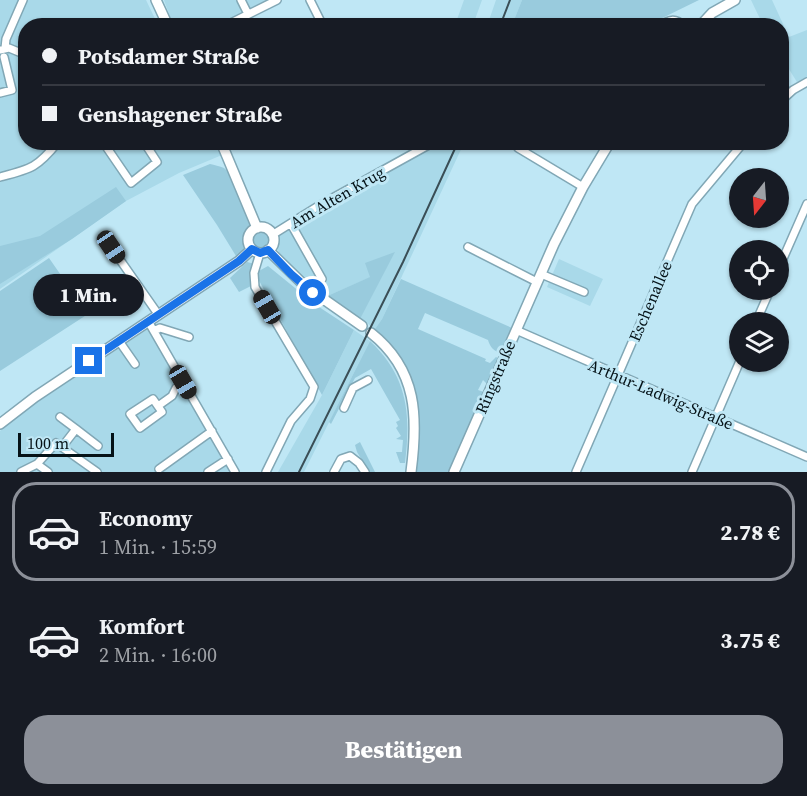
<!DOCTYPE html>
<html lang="de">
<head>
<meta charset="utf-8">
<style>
	:root { --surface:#171b24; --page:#20242c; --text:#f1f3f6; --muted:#9ea1a6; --line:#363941; --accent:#8c9099 }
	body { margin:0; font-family:"Source Serif 4",serif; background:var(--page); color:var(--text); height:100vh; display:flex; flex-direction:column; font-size:22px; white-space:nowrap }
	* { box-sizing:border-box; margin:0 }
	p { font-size:20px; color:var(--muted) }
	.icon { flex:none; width:33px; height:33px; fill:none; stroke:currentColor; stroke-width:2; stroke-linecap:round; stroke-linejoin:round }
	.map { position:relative; height:472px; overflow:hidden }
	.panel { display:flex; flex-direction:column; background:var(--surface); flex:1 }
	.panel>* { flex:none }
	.banner { position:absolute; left:18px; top:18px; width:771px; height:132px; border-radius:24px; box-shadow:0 2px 4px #0004; display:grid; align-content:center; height:132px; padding:0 24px; background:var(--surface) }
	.needle { width:39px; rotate:197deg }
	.fabs { position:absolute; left:729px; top:168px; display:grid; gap:12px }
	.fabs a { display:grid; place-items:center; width:60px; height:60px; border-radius:50%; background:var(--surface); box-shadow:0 2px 4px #0004; font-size:30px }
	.scale { position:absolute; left:18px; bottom:15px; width:96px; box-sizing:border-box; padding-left:6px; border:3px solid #051217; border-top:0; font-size:16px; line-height:21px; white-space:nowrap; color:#051217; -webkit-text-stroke:4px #bfe7f5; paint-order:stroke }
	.end { position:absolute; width:27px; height:27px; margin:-14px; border:8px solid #1a73e8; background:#fff; box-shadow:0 0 0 3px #fff }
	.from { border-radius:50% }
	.bubble { position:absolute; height:42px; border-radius:21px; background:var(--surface); box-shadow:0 2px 4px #0004; font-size:20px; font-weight:800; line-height:42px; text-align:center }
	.car { position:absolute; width:18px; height:36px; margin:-18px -9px; border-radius:8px; box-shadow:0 0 4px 2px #0007; background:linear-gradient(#222 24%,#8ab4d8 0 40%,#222 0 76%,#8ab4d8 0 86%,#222 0) }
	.banner b { display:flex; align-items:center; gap:21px; height:57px; font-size:22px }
	.banner b+b { border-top:2px solid var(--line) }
	.banner i { width:15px; height:15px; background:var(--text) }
	ul { padding:10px 0 0; list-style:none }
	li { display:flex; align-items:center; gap:18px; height:99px; margin:0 12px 9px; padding:0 12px; border:3px solid transparent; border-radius:24px }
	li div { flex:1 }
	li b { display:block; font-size:22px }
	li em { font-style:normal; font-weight:800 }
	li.selected { border-color:var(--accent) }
	li>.icon { width:54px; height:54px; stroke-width:1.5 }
	.primary-button { display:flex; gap:12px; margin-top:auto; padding:12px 24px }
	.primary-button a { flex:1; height:69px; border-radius:24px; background:var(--accent); color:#fff; font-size:24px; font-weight:800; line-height:69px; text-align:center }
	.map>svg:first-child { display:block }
	.built { fill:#a9d9e9 }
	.green { fill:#99cbdd }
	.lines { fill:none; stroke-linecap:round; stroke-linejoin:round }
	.minor-casing { stroke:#81a7b5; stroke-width:10 }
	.major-casing { stroke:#81a7b5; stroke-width:12 }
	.minor { stroke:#fff; stroke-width:7 }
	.major { stroke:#fff; stroke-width:9 }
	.rail { stroke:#3a4e56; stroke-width:2 }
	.route { stroke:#1a73e8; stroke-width:8 }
	.labels { text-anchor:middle; stroke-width:6; stroke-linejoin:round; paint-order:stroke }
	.street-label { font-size:16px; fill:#051217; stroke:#bfe7f5 }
</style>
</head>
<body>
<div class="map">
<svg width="807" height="472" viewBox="0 0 807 472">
	<rect width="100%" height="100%" fill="#bfe7f5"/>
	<path class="built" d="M0,0H146L158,25L26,26V142L215,143L222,155L179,173L126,201L0,289Z
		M164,0H267L250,9L257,26L173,25Z
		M464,0H482L473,25H455Z
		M496,0H522L512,25L487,26Z
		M751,0H772L789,37L807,30V79L797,82L782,58V26L763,25Z
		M441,143H464L382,319L375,329L360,318L394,253L371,277L325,297L307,283L281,258L277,247L279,235L287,229L291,231L299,226L300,222L323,207Z
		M559,259L603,279L590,306L547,287Z
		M146,327L232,472H0V431L35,402Z
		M354,330L370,341L304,472H278L322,395Z"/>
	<path class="green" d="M522,0H699L648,25H512Z
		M210,164C214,165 220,166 224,168C238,179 246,209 251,226L245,237L246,248L236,256L217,225L183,175Z
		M116,187L126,201L72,239L0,284V246L40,236Z
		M251 240a10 10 0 1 1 20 0a10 10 0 1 1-20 0Z
		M395,252L360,319L325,297L370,277L365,263Z
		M49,258L88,314L0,371V291Z
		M247,262L255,264L251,274L253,285L239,292L230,278Z
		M268,266L316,305L354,330L322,395L257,277V272Z
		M401,279L512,328L502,353C494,352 490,347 488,340L425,313L418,329L486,359L485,361L490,363L496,357L499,359L489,383L487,384L483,380L478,390L484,392L452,472H416C422,414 423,370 375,329L382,319Z
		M370,341C408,377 411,414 405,463H400L396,452H402L403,440L396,439L401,436L396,428L398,426L396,422L400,420L371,369L355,378L331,424L329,422Z
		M360,442L375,472H369L357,452L355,445Z"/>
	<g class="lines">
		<g class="minor-casing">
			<path id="minor" d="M241,0L248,14
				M310,0L323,26
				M225,26L277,0
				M658,26C669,20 675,17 684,26
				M5,48L6,39L23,0
				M0,50L9,48L26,55
				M0,93L12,90L4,57
				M782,100L793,90L807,82
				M103,142L131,183L157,162L144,142
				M518,148L583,187
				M0,177C31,169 37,168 58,142
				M291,224L322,279
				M272,235L320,205L434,142
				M111,247L158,314
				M468,247L537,282
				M260,253L254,273L255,287L314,387L310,399L291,421L266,472
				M778,270L807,204
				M541,274L584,292
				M148,321L235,472
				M756,322L770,290
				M516,330L807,457
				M154,331L160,328L189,337
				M119,341L135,364
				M153,399L162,412L140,428L130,414Z
				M158,406L172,396L176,388L183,382
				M344,408L353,388L368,380
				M60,417L76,429
				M62,447L76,429L98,446
				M159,469L212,431
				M21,472L37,464
				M48,472L37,464L56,443L97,472
				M208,472L228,459
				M334,472L341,459L350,456L359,463L365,472
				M576,472L692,204L744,142
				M692,472L740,361"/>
		</g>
		<g class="major-casing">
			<path id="major" d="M156,0L168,26
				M700,26L712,13L735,0
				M221,142L257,228
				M248 240a13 13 0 1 1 26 0a13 13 0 1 1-26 0Z
				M268,250L305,286L362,326
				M371,333C418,370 418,418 411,472
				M0,424L35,397L239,261L252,249
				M454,472L554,244L583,187L610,142"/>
		</g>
		<use href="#minor" class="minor"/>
		<use href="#major" class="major"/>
		<path class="rail" d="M500,26L510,0
			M299,472L403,262L458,142"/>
	</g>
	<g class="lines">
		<path class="route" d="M89,361L239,261L252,249L260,253L268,250L291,274L313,293"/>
	</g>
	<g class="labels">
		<g class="street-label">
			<text transform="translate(337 197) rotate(-30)" y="6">Am Alten Krug</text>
			<text transform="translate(650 301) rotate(-67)" y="6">Eschenallee</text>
			<text transform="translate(495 377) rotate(-67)" y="6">Ringstraße</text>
			<text transform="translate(661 394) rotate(23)" y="6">Arthur-Ladwig-Straße</text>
		</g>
	</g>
</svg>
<div class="fabs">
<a><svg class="needle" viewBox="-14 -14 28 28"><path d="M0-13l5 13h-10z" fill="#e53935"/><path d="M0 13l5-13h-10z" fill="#9ea1a6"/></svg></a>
<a><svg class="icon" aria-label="locate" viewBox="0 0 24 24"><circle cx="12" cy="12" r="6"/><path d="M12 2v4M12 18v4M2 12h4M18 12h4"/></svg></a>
<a><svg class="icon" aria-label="layers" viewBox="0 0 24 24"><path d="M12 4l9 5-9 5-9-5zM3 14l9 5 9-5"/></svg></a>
</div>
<div class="scale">100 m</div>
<i class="end from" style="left:313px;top:293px"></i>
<i class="end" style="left:89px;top:361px"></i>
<div class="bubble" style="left:33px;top:274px;width:111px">1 Min.</div>
<i class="car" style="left:111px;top:247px;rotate:146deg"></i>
<i class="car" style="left:267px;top:307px;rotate:330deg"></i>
<i class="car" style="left:183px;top:382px;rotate:150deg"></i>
<div class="banner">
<b><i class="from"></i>Potsdamer Straße</b>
<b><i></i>Genshagener Straße</b>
</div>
</div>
<section class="panel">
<ul>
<li class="selected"><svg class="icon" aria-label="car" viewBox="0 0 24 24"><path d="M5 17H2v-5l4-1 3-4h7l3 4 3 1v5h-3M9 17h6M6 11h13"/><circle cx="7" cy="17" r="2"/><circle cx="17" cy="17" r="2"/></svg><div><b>Economy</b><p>1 Min. · 15:59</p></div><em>2.78 €</em></li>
<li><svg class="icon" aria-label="car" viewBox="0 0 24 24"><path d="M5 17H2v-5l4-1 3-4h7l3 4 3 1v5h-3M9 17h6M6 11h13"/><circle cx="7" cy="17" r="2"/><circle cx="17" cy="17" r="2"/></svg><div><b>Komfort</b><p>2 Min. · 16:00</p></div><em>3.75 €</em></li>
</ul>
<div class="primary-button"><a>Bestätigen</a></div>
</section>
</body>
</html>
